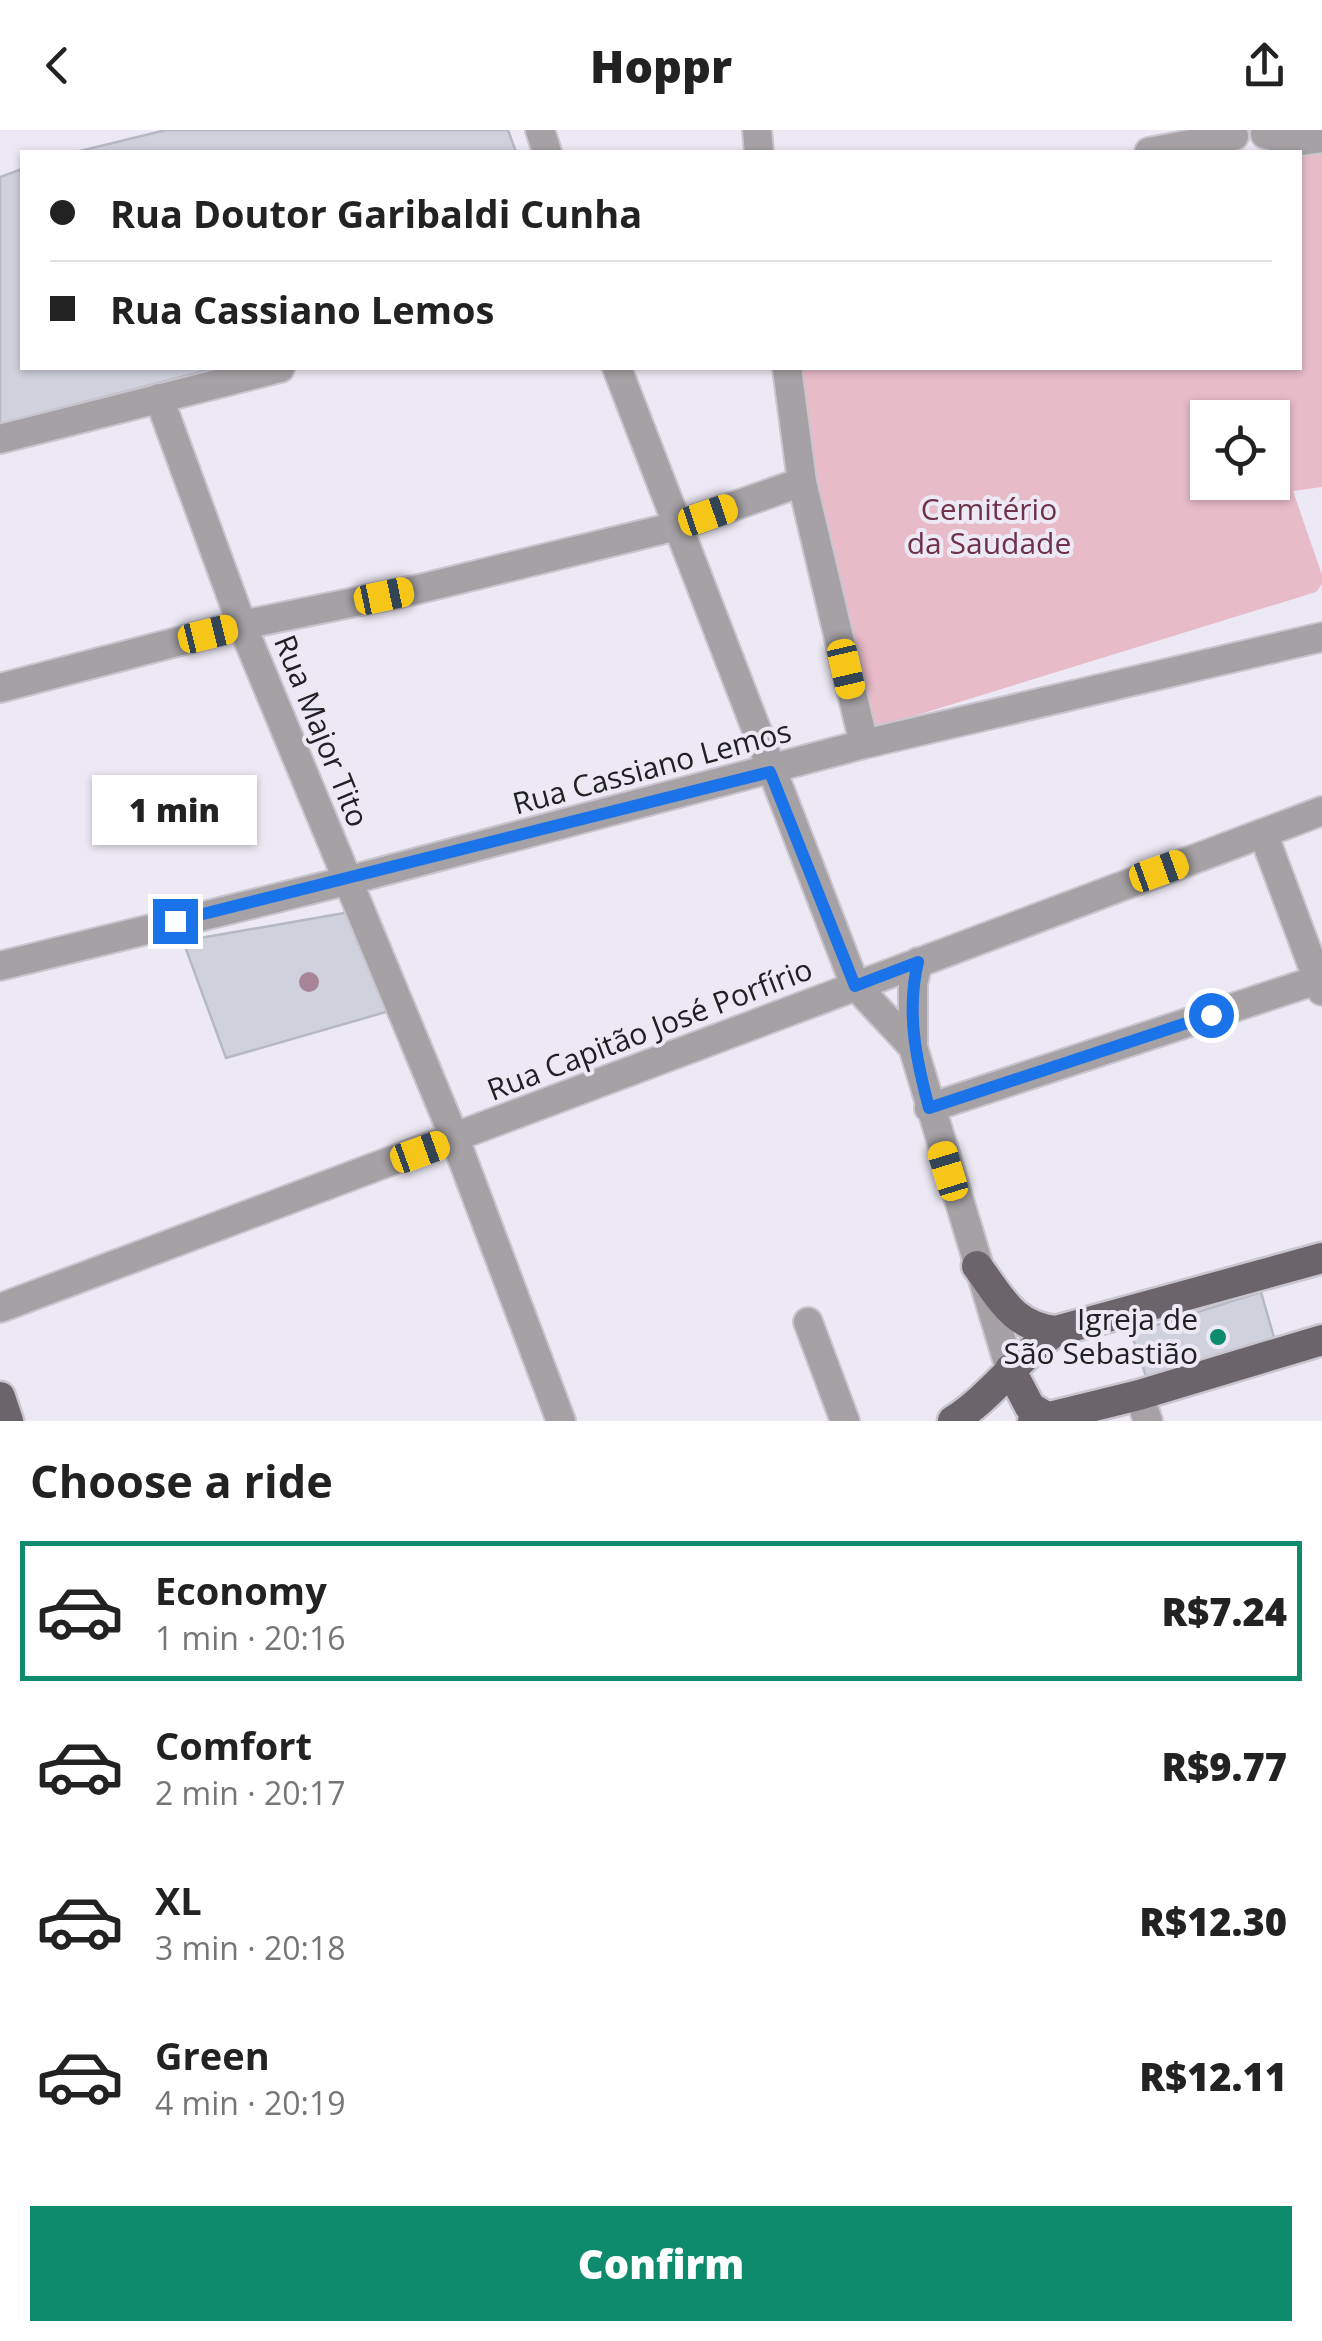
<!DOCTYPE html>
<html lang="en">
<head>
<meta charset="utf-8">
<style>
	:root { --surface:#fff; --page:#f2f2f2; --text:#222; --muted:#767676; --line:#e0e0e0; --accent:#0e8a6d }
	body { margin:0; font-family:"Open Sans",sans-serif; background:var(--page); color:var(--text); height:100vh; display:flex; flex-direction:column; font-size:38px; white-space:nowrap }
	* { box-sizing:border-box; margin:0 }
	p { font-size:32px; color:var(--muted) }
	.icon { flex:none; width:55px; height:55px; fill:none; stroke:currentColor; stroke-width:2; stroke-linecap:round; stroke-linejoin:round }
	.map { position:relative; height:1291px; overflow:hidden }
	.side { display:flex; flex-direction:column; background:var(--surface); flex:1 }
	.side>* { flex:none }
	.hud { position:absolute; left:20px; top:20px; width:1282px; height:220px; border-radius:0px; box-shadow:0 2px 8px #0004; display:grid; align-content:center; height:220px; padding:0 30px; background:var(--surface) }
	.controls { position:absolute; left:1190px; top:270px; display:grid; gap:20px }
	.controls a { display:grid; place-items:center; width:100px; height:100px; border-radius:0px; background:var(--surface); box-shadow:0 2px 8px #0004; font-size:50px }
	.end { position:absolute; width:45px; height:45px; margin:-22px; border:12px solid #1a73e8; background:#fff; box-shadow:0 0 0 5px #fff }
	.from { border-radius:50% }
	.bubble { position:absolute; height:70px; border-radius:0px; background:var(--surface); box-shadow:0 2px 8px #0004; font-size:32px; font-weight:800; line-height:70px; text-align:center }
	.car { position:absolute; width:30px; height:60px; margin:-30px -15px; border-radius:12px; box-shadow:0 0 8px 2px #0007; background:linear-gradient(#f5c518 24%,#345 0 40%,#f5c518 0 76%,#345 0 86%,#f5c518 0) }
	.hud b { display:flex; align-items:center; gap:35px; height:95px; font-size:38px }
	.hud b+b { border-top:2px solid var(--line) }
	.hud i { width:25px; height:25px; background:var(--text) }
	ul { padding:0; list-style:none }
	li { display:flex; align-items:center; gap:30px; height:140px; margin:0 20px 15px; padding:0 10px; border:5px solid transparent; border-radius:0px }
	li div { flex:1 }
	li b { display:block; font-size:38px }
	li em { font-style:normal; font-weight:800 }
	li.selected { border-color:var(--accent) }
	li>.icon { width:90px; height:90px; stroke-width:1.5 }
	h2 { padding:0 30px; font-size:45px; line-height:120px }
	.cta { display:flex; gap:20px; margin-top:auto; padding:20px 30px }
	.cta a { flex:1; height:115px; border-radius:0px; background:var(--accent); color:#fff; font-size:40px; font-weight:800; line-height:115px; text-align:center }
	header { display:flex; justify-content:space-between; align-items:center; height:130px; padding:0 30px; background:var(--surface); font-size:45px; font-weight:800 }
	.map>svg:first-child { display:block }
	.green { fill:#e8bbc9; fill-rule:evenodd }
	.building { fill:#cfd1dc; stroke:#b6b8c2; stroke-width:2.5 }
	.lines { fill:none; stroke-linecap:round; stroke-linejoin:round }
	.minor-casing { stroke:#c8c5ce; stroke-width:32 }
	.major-casing { stroke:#c8c5ce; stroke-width:35 }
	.minor { stroke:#a5a1a4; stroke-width:28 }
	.major { stroke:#6b646a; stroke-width:30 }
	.tree { fill:#a78496 }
	.route { stroke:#1a73e8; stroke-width:12 }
	.poi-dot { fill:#0e8a6d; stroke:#ede9f4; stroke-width:4 }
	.labels { text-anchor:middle; stroke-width:8; stroke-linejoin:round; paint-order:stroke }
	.park-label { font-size:30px; fill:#6e3249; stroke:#ede9f4 }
	.street-label { font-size:30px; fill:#212023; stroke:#ede9f4 }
	.poi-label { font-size:30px; fill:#212023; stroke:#ede9f4; text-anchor:end }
</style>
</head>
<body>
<header><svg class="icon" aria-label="back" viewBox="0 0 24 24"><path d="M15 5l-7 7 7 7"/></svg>Hoppr<svg class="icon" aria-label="share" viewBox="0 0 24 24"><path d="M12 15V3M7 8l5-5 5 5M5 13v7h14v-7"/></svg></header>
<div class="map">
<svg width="1322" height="1291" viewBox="0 0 1322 1291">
	<rect width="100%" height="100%" fill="#ede9f4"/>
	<path class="green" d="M1322,24V357L1293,361L1322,445V454L1316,462L875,598L815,354L802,238H1300V27ZM1208,288H1272V352H1208Z"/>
	<path class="building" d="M166,0H508L516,22H76Z
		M22,39V238H216L0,294V47Z
		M356,781L393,880L226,928L183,811Z
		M1261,1162L1275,1211L1148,1252L1131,1203Z"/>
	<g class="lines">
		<g class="minor-casing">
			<path id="minor" d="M540,0L547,22
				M757,0L759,22
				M1265,4L1293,12L1322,8
				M1149,22L1234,6
				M617,238L855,855L913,917
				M787,238L802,352L864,614
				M159,268L242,495L455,1009L561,1291
				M0,309L280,238
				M0,558L242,495L419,459L677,396L802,352
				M1263,703L1322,861
				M918,832L913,854V917L1010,1239
				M0,836L346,751L864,614L1322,507
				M929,978L1317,850
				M0,1178L1322,681
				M808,1192L845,1291
				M1139,1265L1148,1291"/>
		</g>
		<g class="major-casing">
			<path id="major" d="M977,1136C1001,1168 1012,1196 1056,1201
				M1010,1239L1030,1277L1048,1288
				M0,1267L8,1291
				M953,1291C992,1266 1017,1228 1056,1201L1322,1128
				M1033,1291L1139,1265L1322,1210"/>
		</g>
		<use href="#minor" class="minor"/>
		<use href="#major" class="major"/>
	</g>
	<circle class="tree" cx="309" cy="852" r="10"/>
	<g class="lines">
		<path class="route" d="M175,791L770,642L855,856L918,832C906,882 916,929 929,978L1211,885"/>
	</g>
	<circle class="poi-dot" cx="1218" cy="1207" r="10"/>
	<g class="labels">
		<g class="park-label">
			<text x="989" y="390">Cemitério<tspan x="989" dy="34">da Saudade</tspan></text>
		</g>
		<g class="street-label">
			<text transform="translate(321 601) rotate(68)" y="10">Rua Major Tito</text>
			<text transform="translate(652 638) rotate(-15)" y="10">Rua Cassiano Lemos</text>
			<text transform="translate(650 900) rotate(-21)" y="10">Rua Capitão José Porfírio</text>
		</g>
		<g class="poi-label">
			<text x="1198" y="1200">Igreja de<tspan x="1198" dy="34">São Sebastião</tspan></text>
		</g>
	</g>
</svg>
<div class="controls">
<a><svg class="icon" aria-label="locate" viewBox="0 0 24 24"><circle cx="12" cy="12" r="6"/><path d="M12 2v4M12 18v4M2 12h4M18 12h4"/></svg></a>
</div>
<i class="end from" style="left:1211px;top:885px"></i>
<i class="end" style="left:175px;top:791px"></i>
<div class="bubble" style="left:92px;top:645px;width:165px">1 min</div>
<i class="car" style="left:708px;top:385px;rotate:71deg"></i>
<i class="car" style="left:384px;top:466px;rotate:78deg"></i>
<i class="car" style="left:208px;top:504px;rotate:76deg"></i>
<i class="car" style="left:846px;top:539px;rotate:167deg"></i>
<i class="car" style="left:1159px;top:741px;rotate:70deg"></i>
<i class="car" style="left:420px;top:1022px;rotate:70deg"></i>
<i class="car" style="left:948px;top:1041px;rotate:343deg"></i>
<div class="hud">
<b><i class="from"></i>Rua Doutor Garibaldi Cunha</b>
<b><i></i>Rua Cassiano Lemos</b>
</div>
</div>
<section class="side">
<h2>Choose a ride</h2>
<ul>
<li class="selected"><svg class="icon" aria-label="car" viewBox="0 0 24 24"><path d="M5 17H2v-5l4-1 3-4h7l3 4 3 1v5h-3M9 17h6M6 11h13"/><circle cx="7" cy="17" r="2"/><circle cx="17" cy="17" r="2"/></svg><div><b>Economy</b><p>1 min · 20:16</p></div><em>R$7.24</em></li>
<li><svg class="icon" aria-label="car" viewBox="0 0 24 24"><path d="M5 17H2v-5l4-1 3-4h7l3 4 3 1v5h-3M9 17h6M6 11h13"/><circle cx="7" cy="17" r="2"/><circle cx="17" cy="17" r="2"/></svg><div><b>Comfort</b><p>2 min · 20:17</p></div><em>R$9.77</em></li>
<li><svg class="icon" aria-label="car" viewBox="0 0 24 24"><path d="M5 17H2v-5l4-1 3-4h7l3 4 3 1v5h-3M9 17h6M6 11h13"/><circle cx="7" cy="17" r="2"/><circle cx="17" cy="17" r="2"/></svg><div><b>XL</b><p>3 min · 20:18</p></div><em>R$12.30</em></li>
<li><svg class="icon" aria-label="car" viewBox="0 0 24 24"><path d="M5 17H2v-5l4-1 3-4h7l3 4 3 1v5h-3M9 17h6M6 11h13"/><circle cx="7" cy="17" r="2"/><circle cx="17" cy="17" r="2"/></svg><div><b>Green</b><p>4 min · 20:19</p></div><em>R$12.11</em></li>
</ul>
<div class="cta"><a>Confirm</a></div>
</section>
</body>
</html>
